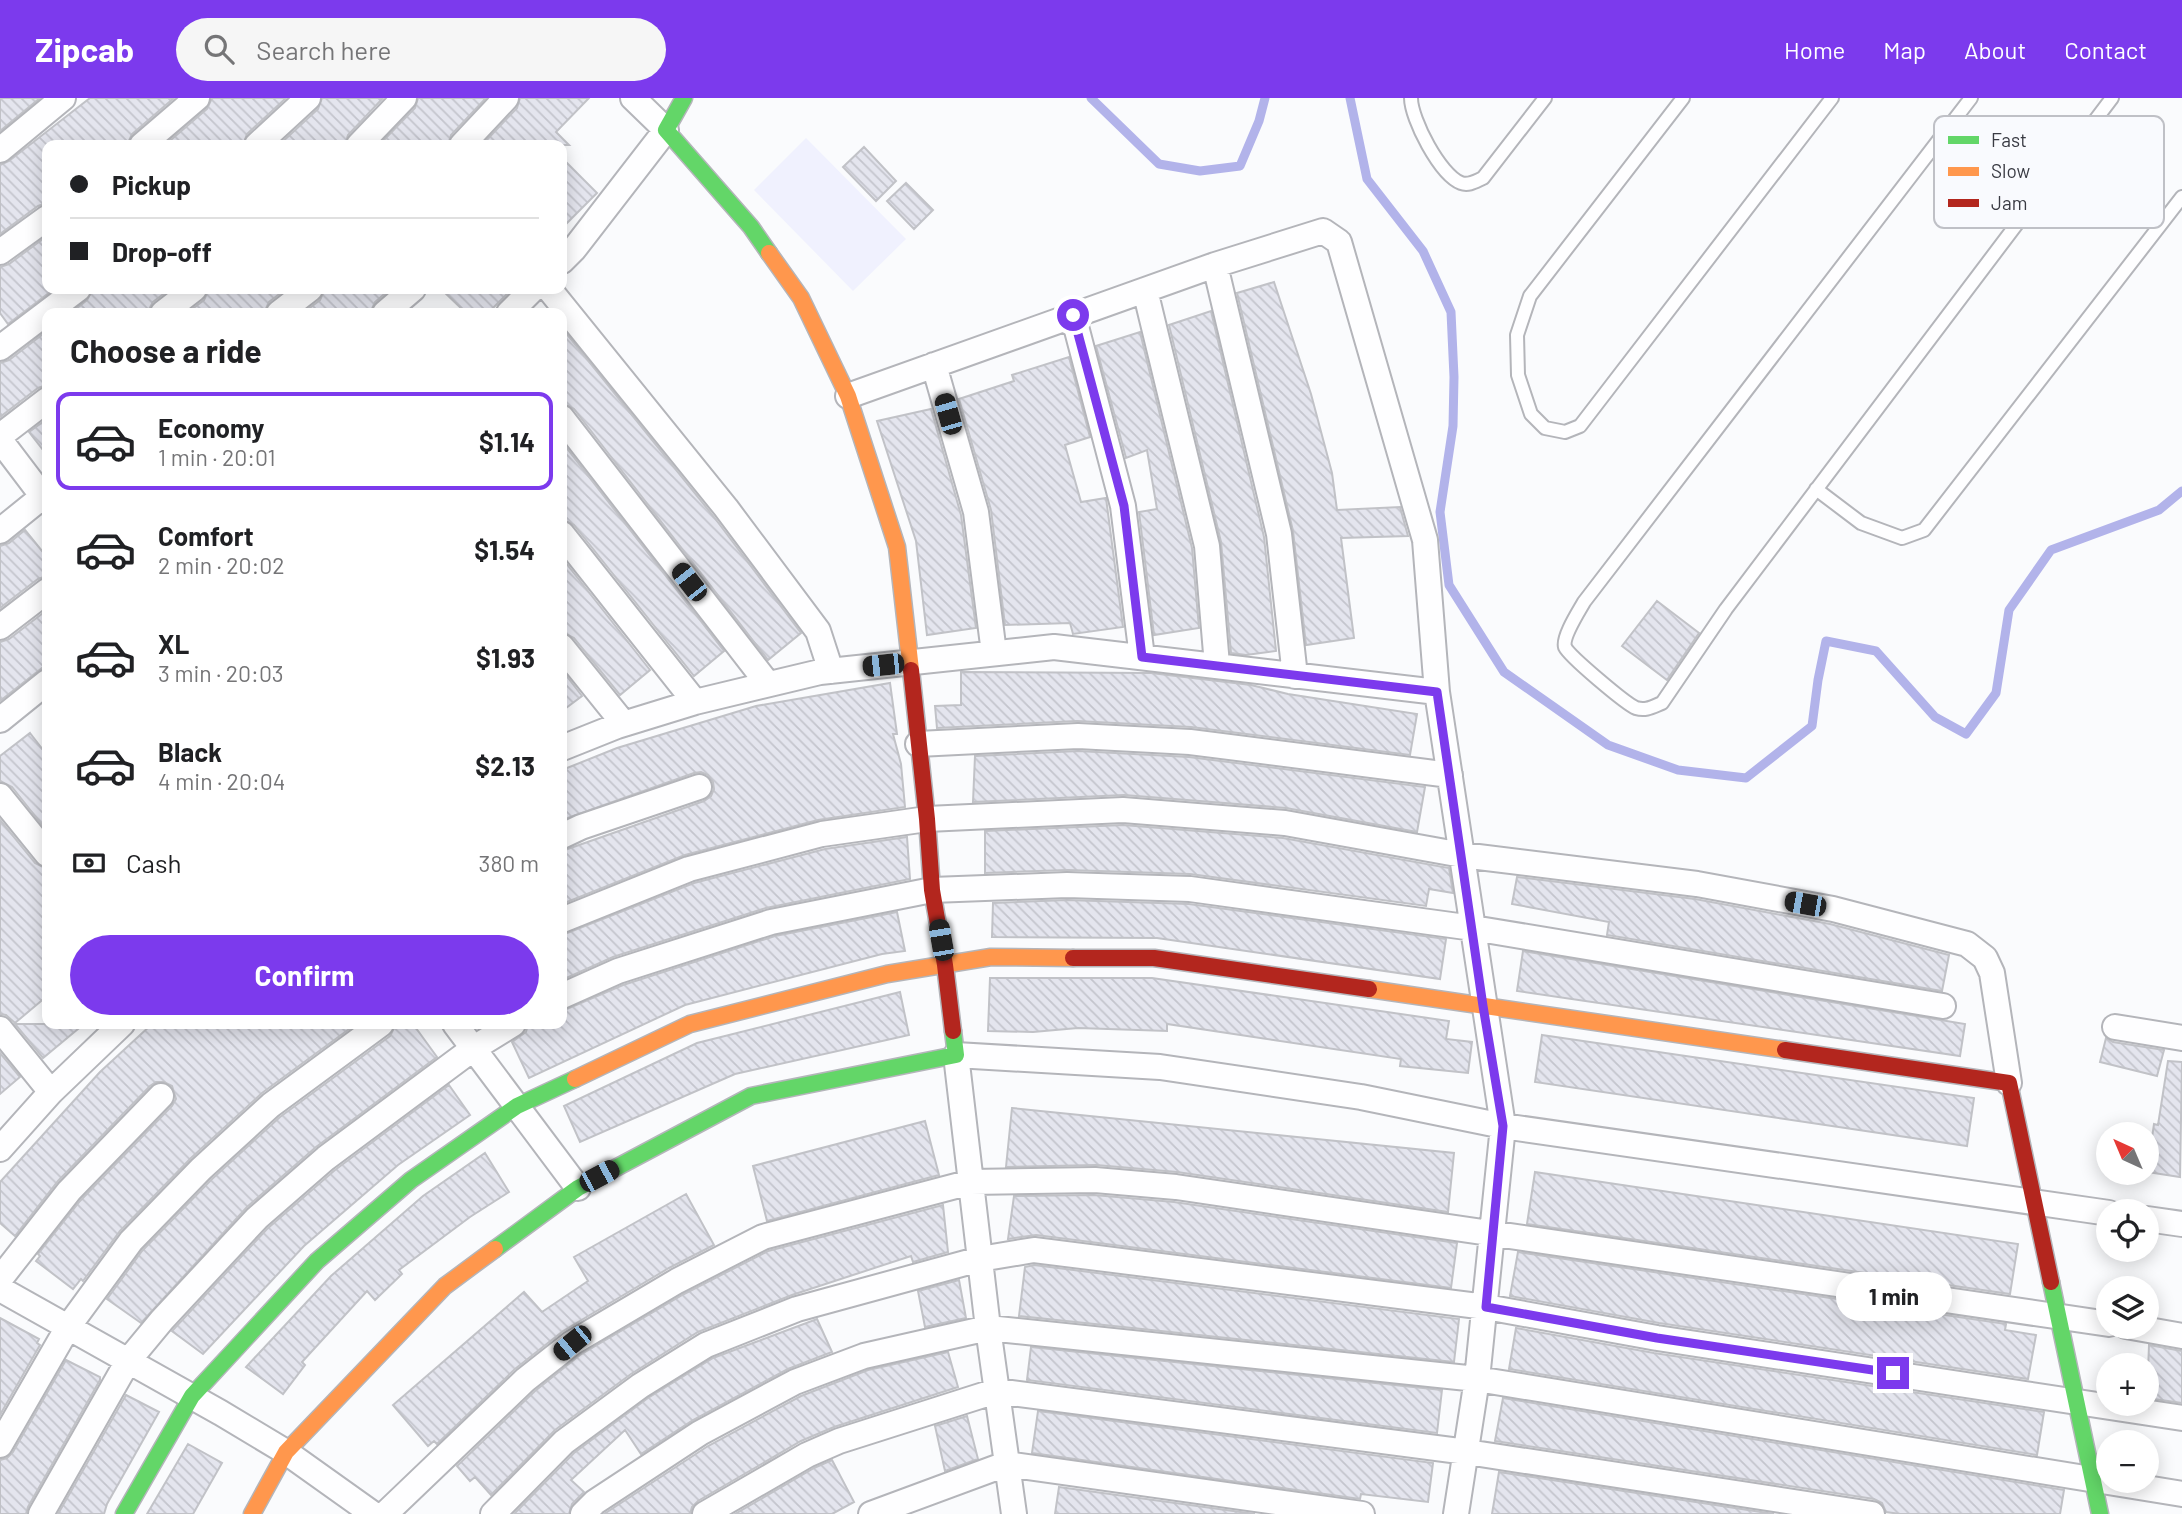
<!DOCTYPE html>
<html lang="en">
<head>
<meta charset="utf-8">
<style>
	:root { --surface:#fff; --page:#f6f6f6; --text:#202124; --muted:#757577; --line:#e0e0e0; --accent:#7c3aed }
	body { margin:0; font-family:Barlow,sans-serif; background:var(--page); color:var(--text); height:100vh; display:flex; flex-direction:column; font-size:26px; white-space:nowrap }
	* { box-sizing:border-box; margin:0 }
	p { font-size:23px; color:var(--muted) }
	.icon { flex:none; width:38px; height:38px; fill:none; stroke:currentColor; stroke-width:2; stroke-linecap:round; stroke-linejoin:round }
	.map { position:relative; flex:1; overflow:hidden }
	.side { position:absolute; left:42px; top:210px; width:525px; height:721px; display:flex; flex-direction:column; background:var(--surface); border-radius:14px; box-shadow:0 4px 18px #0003 }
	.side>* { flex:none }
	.guide { position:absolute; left:42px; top:42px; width:525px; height:154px; border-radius:14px; box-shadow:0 4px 18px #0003; display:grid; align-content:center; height:154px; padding:0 28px; background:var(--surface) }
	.needle { width:46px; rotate:316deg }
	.controls { position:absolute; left:2096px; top:1024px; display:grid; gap:14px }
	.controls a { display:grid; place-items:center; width:63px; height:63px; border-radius:50%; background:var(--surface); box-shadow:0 4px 18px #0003; font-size:35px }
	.end { position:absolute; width:32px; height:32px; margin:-16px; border:9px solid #7c3aed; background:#fff; box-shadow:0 0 0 4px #fff }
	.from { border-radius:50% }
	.bubble { position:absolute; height:49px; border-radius:24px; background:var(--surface); box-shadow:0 4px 18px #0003; font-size:23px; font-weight:700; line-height:49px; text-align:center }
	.car { position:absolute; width:21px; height:42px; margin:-21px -10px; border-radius:9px; box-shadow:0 0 5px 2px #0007; background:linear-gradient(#222 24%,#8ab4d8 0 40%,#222 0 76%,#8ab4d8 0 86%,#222 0) }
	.guide b { display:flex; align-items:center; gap:24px; height:66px; font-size:26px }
	.guide b+b { border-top:2px solid var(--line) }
	.guide i { width:18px; height:18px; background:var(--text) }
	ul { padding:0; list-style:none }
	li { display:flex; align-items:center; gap:21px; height:98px; margin:0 14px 10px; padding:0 14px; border:4px solid transparent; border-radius:14px }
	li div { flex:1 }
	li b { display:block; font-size:26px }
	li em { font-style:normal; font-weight:700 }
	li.selected { border-color:var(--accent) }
	li>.icon { width:63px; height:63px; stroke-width:1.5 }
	h2 { padding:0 28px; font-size:32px; line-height:84px }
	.pay { display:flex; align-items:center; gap:18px; height:77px; padding:0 28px; font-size:26px }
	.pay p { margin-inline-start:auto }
	.primary-button { display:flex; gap:14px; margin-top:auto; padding:14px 28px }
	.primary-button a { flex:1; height:80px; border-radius:42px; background:var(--accent); color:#fff; font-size:28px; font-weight:700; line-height:80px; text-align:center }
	header { display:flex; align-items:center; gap:42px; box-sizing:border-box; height:98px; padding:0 35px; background:var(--accent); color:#fff }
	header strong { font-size:33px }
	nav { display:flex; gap:38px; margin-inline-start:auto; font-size:24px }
	.search { width:490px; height:63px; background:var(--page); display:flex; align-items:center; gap:18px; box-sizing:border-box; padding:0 24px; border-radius:38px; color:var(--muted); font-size:26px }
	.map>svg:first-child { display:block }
	.pitch { fill:#f0f1fe }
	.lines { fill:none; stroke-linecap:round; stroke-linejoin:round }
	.stream { stroke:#b2b3ea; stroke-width:9 }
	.building { fill:url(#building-back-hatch); stroke:#c1c2c7; stroke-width:2 }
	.lane-casing { stroke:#b4b5ba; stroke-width:16 }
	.street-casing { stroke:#b4b5ba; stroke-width:28 }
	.fast-casing { stroke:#b4b5ba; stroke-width:19 }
	.slow-casing { stroke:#b4b5ba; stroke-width:19 }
	.jam-casing { stroke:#b4b5ba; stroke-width:19 }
	.lane { stroke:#fefeff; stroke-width:12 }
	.street { stroke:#fefeff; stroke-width:24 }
	.fast { stroke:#63d668; stroke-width:16 }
	.slow { stroke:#ff974d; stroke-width:16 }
	.jam { stroke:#b3261e; stroke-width:16 }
	.route { stroke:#7c3aed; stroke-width:9 }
	.key { fill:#f9fafe; stroke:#bfc0c6; stroke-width:2 }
	.key-label { font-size:19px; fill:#393a43 }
</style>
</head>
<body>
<header>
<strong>Zipcab</strong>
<div class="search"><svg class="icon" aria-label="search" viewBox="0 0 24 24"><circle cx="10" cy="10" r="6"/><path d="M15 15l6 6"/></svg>Search here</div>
<nav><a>Home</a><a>Map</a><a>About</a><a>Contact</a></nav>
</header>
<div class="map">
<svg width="2182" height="1416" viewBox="0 0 2182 1416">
	<defs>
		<pattern id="building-back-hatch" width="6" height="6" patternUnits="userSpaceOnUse" patternTransform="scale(1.75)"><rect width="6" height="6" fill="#e4e5ee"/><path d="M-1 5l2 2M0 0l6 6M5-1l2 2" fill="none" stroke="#c4c5cd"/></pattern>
	</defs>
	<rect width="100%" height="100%" fill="#fafbfd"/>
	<path class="pitch" d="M806,40L906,141L853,193L754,92Z"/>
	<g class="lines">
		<path class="stream" d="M1091,0L1159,66L1200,73L1240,68L1259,23L1265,0
			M1350,0L1367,81L1423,153L1451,214L1454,279L1453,328L1440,414L1449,487L1504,574L1608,647L1678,672L1746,680L1812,628L1818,582L1826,543L1876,553L1935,619L1966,636L1996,595L2009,512L2051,452L2159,412L2182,393"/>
	</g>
	<path class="building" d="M0,0H40L0,33Z
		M90,0H174L132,36L127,47H47V105L38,108L0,136V67L9,63Z
		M212,0H286L247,36L243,47H165L207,11Z
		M322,0H383L348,37L345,47H279L318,11Z
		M418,0H486L451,37L448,47H379L415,10Z
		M520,0H589L556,34L569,47H482L517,10Z
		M864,49L896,83L876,103L843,69Z
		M562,60L597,95L562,130Z
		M906,85L933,112L914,131L887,103Z
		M47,138V191H54L8,226L0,215V169L9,166Z
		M1274,184L1311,296L1332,375L1337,412L1400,409L1408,438L1341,440L1354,540L1306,547L1293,433L1237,195Z
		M93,191H170L153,204L147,215H71L87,202Z
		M209,191H286L269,204L264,215H187L204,202Z
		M325,191H390L375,204L370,215H303L320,202Z
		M441,191H512L488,215H466Z
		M1211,213L1264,439L1276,553L1246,557L1231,555L1221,444L1169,227Z
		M562,230L714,419L801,535L768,562L574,311L562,305Z
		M47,233V287L38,290L0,319V265L9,262Z
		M1140,234L1192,450L1199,530L1154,537L1139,414L1157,411L1147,352L1126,360L1096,248Z
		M1069,259L1090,339L1065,347L1081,404L1106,400L1123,529L1073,536L1070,525L1005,527L991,412L959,301L1014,283L1012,277Z
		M931,311L961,417L976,530L927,537L916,443L877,323Z
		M47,321V357L29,334Z
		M562,344L724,553L694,578L574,427L562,421Z
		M25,432L47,459V478L38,481L0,510V448L9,445Z
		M562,460L650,572L620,597L574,540L562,534Z
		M1657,503L1699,535L1667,582L1622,548Z
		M47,512V566L0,603V544L9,541Z
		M562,572L582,598L562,613Z
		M961,574L1151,575L1251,587L1288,596L1417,616L1410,657L1191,629L1077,623L937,630L935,608L961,607Z
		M890,585L897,636H893L901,666L905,709L818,722L685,757L562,806V753L704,703L711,698L714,691L713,684L708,677L701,674L694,675L562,722V672L617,650L756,608Z
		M30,635L47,657V733L12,689L0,683V658Z
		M1078,653L1189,659L1425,689L1417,734L1286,710L1124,697L973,704L975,658Z
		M0,722L35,765L47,771V898L15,925L6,917L0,916Z
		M1123,727L1283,740L1449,770L1453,795L1429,791L1426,808L1190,776L1067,772L985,775V733Z
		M907,739L910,781L766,810L613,859L562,882V837L694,785L825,751Z
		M1517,779L1695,801L1830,826L1949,857L1942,893L1607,837L1609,824L1512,806Z
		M1067,802L1189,806L1446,841L1440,881L1157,840L992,839L993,805Z
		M897,814L905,853L882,856L685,907L529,980L512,944L526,934L528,926H562V913L623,887L775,838Z
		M1523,853L1965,926L1960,958L1517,893Z
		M990,880H1152L1449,923L1446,941L1472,944L1468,975L1400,968L1401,961L1167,926V933L1078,930L1033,934L988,933Z
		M900,894L909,937L735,976L580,1044L564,1008L697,945Z
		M15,926H84L43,960Z
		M152,926H356L262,995L191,1060L120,1133L83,1183L81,1181L73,1191L36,1163L40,1158L38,1156L80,1103L172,1008L176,1001L172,988L164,984H156L150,988L58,1083L15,1138L0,1125V1084L100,974Z
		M396,926H413L437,959L316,1049L247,1109L141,1225L107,1201L142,1153L211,1082L280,1019L390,938Z
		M1542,937L1974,1000L1967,1048L1535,984Z
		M2106,940L2113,944L2164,952L2157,978L2100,964Z
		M0,955L20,979L0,996Z
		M2168,963L2182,964L2180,1079L2147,1074L2154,1026L2158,1027Z
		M449,987L470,1017L398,1067L304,1148L203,1256L172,1233L267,1131L335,1072Z
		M1012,1010L1454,1055L1448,1114L1177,1074L1096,1067L1006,1069Z
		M925,1023L939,1077L767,1123L753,1068Z
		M485,1055L509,1094L470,1119L399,1172L402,1176L375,1202L367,1193L302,1264L305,1267L283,1296L246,1269L331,1178L423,1098Z
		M1535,1074L2018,1146L2010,1196L1527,1126Z
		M686,1096L714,1147L669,1170L563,1233L515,1271L437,1346L434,1343L428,1348L393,1307L524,1194L542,1214L588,1183L574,1159Z
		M1094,1097L1174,1104L1457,1145L1451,1190L1036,1137L1008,1141L1014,1098Z
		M943,1107L948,1154L913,1164L911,1158L792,1197L698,1234L631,1276L555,1332L491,1397L475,1379L470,1383L457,1368L535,1293L580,1257L684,1196L768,1153Z
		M1518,1154L2006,1226L2005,1232L2036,1237L2028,1281L1659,1225L1510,1198Z
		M1034,1167L1459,1221L1454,1264L1019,1218L1025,1169Z
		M959,1182L966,1220L925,1229L918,1193Z
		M0,1220L39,1241L37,1245L40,1247L0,1317Z
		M817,1221L832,1254L788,1271L693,1322L641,1356L625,1332L571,1382L584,1394L572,1406L569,1416H514L574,1355L648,1300L713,1260Z
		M1516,1230L1654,1255L2044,1314L2037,1357L1509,1271Z
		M2149,1247L2182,1253V1305L2147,1300Z
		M1031,1249L1442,1292L1437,1335L1027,1282Z
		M948,1254L958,1289L834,1329L801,1343L698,1403L692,1409L690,1416H604L708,1348L801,1298L868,1272Z
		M66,1262L100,1279V1282L28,1409L26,1416H0V1362L7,1360L13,1354Z
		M126,1297L159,1314L107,1406L104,1416H58Z
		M1503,1300L2064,1392L2060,1416H1900L1886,1414L1882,1405L1874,1401L1495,1343Z
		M1038,1313L1433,1365L1428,1404L1361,1396L1360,1401L1032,1355Z
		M967,1318L978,1361L945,1373L935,1328Z
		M188,1346L222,1365L193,1416H147Z
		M832,1362L854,1404L832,1416H735L814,1370Z
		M1499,1374L1774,1416H1492Z
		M1059,1389L1255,1416H1055Z"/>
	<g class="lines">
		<g class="lane-casing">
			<path id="lane" d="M1411,0C1411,21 1440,77 1461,85C1469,88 1476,83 1483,80L1545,0
				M1683,0L1530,198L1517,237L1518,277L1531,316L1545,330L1565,334L1580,328L1832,0
				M1971,0L1584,504C1579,513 1562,539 1565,549C1569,558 1626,606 1636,610C1646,613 1652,609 1662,605L1726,511L2112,0
				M1816,391L1861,425L1902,440L1924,432L2182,99"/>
		</g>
		<g class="street-casing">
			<path id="street" d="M142,47L197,0
				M257,47L308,0
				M359,47L404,0
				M462,47L506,0
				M0,52L63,0
				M0,154L47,120
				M562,163L574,151L666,32L633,0
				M1215,167L1279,436L1295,578
				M549,191L726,410L818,533L831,573
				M1145,192L1207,448L1217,567
				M163,215L194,191
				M279,215L310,191
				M385,215L413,191
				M509,215L533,191
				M1073,217L1123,408L1142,559
				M0,250L78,191
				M934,267L976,414L994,555
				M848,298L1215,167L1323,133L1339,144L1425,442L1437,594L1503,1028L1477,1281L1456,1416
				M562,320L768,586
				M0,338L47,302
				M0,342L47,404
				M0,433L47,395
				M562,436L695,604
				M0,529L47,493
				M562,549L624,626
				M0,622L47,584
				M918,646L1078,638L1190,644L1450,677
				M562,650L617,628L695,604L820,574L1054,549L1437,594
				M0,698L47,756
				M562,738L581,729L699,689
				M562,822L689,771L822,736L927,721L1123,712L1285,725L1462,757L1697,786L1833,811L1967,846L1985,860L1992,875L2009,985
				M562,898L618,873L771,824L932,792L1067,787L1190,791L1473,830L1943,908
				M455,926L578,1090
				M2115,929L2182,940
				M0,931L51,994
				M0,1051L51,994L122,926
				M2147,1121L2182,1126
				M0,1181L69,1093L161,998
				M0,1191L221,1315L286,1354L373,1416
				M2126,1228L2182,1238
				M0,1347L68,1229L131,1143L201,1071L271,1007L381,926
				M41,1416L128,1263L162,1222L257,1120L326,1060L474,950L513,926
				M385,1416L525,1282L572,1245L677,1183L763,1139L971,1084L1095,1082L1176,1089L2109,1226
				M493,1416L564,1344L640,1288L706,1247L797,1211L980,1161L1034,1152L1486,1209L1657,1240L2182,1320
				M583,1416L595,1404L700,1335L795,1284L864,1258L988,1230L1477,1281L2182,1396
				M705,1416L807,1357L839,1343L996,1293L1467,1354L1872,1416
				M871,1416L1006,1366L1362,1416
				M1014,1416L988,1230L956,957L1160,969L1361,999L1503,1028L2109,1115"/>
		</g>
		<g class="fast-casing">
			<path id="fast" d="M684,0L666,32L751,129L769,155
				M495,1151L578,1090L751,998L956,957L953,933
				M2051,1184L2100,1416
				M124,1416L192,1298L317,1163L411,1082L517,1008L575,981"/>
		</g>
		<g class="slow-casing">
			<path id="slow" d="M769,155L801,200L848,298L897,449L911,572
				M1369,891L1785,952
				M575,981L690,926L887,876L991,859L1073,860
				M252,1416L286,1354L445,1188L495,1151"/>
		</g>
		<g class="jam-casing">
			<path id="jam" d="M911,572L927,721L932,792L945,867L953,933
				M1073,860H1154L1369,891
				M1785,952L2009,985L2051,1184"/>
		</g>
		<use href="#lane" class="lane"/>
		<use href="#street" class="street"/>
		<use href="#fast" class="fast"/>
		<use href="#slow" class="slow"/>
		<use href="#jam" class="jam"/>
	</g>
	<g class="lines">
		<path class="route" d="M1073,217L1124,408L1142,559L1437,594L1483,908L1503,1028L1486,1209L1657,1240L1893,1275"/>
	</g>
	<rect x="1934" y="18" width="230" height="112" rx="10" class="key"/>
	<rect x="1948" y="38" width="31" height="8" fill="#63d668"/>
	<rect x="1948" y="69" width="31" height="9" fill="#ff974d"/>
	<rect x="1948" y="101" width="31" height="8" fill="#b3261e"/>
	<g class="key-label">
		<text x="1991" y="49">Fast</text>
		<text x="1991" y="80">Slow</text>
		<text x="1991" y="112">Jam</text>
	</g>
</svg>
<div class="controls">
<a><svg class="needle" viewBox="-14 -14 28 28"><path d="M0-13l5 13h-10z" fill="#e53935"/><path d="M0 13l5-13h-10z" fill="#757577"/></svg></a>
<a><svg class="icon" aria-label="locate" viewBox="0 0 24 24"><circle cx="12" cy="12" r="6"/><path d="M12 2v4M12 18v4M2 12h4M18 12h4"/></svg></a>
<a><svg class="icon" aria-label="layers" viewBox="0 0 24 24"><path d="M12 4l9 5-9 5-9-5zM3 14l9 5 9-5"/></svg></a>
<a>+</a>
<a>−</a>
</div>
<i class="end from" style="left:1073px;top:217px"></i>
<i class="end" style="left:1893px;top:1275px"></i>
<div class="bubble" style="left:1836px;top:1174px;width:116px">1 min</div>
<i class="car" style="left:948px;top:316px;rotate:344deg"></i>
<i class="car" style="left:689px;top:484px;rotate:322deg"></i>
<i class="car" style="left:883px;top:567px;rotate:264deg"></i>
<i class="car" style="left:1805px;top:806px;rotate:280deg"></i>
<i class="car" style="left:941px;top:842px;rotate:350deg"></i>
<i class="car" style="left:599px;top:1078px;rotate:62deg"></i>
<i class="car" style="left:572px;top:1245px;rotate:231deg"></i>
<div class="guide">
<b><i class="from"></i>Pickup</b>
<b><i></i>Drop-off</b>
</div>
<section class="side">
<h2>Choose a ride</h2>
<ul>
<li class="selected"><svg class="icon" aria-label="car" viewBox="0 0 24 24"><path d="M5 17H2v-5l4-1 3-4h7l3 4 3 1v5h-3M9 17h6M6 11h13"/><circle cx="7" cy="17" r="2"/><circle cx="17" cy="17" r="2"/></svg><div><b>Economy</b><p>1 min · 20:01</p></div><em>$1.14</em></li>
<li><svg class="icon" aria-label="car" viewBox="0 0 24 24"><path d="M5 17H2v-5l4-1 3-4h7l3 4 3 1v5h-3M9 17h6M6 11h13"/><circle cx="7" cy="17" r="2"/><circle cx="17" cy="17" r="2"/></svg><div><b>Comfort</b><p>2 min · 20:02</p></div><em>$1.54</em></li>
<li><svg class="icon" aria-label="car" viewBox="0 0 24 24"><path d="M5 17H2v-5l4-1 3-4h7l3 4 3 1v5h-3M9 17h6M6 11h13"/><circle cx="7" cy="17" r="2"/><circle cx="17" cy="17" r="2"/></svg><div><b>XL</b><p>3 min · 20:03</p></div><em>$1.93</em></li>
<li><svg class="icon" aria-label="car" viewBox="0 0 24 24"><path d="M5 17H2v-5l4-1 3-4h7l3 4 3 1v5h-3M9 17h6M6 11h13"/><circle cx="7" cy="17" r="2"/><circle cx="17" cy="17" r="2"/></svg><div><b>Black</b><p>4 min · 20:04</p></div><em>$2.13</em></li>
</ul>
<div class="pay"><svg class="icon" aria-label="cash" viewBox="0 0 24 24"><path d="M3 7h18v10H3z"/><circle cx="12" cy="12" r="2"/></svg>Cash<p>380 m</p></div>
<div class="primary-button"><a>Confirm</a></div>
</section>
</div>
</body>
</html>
